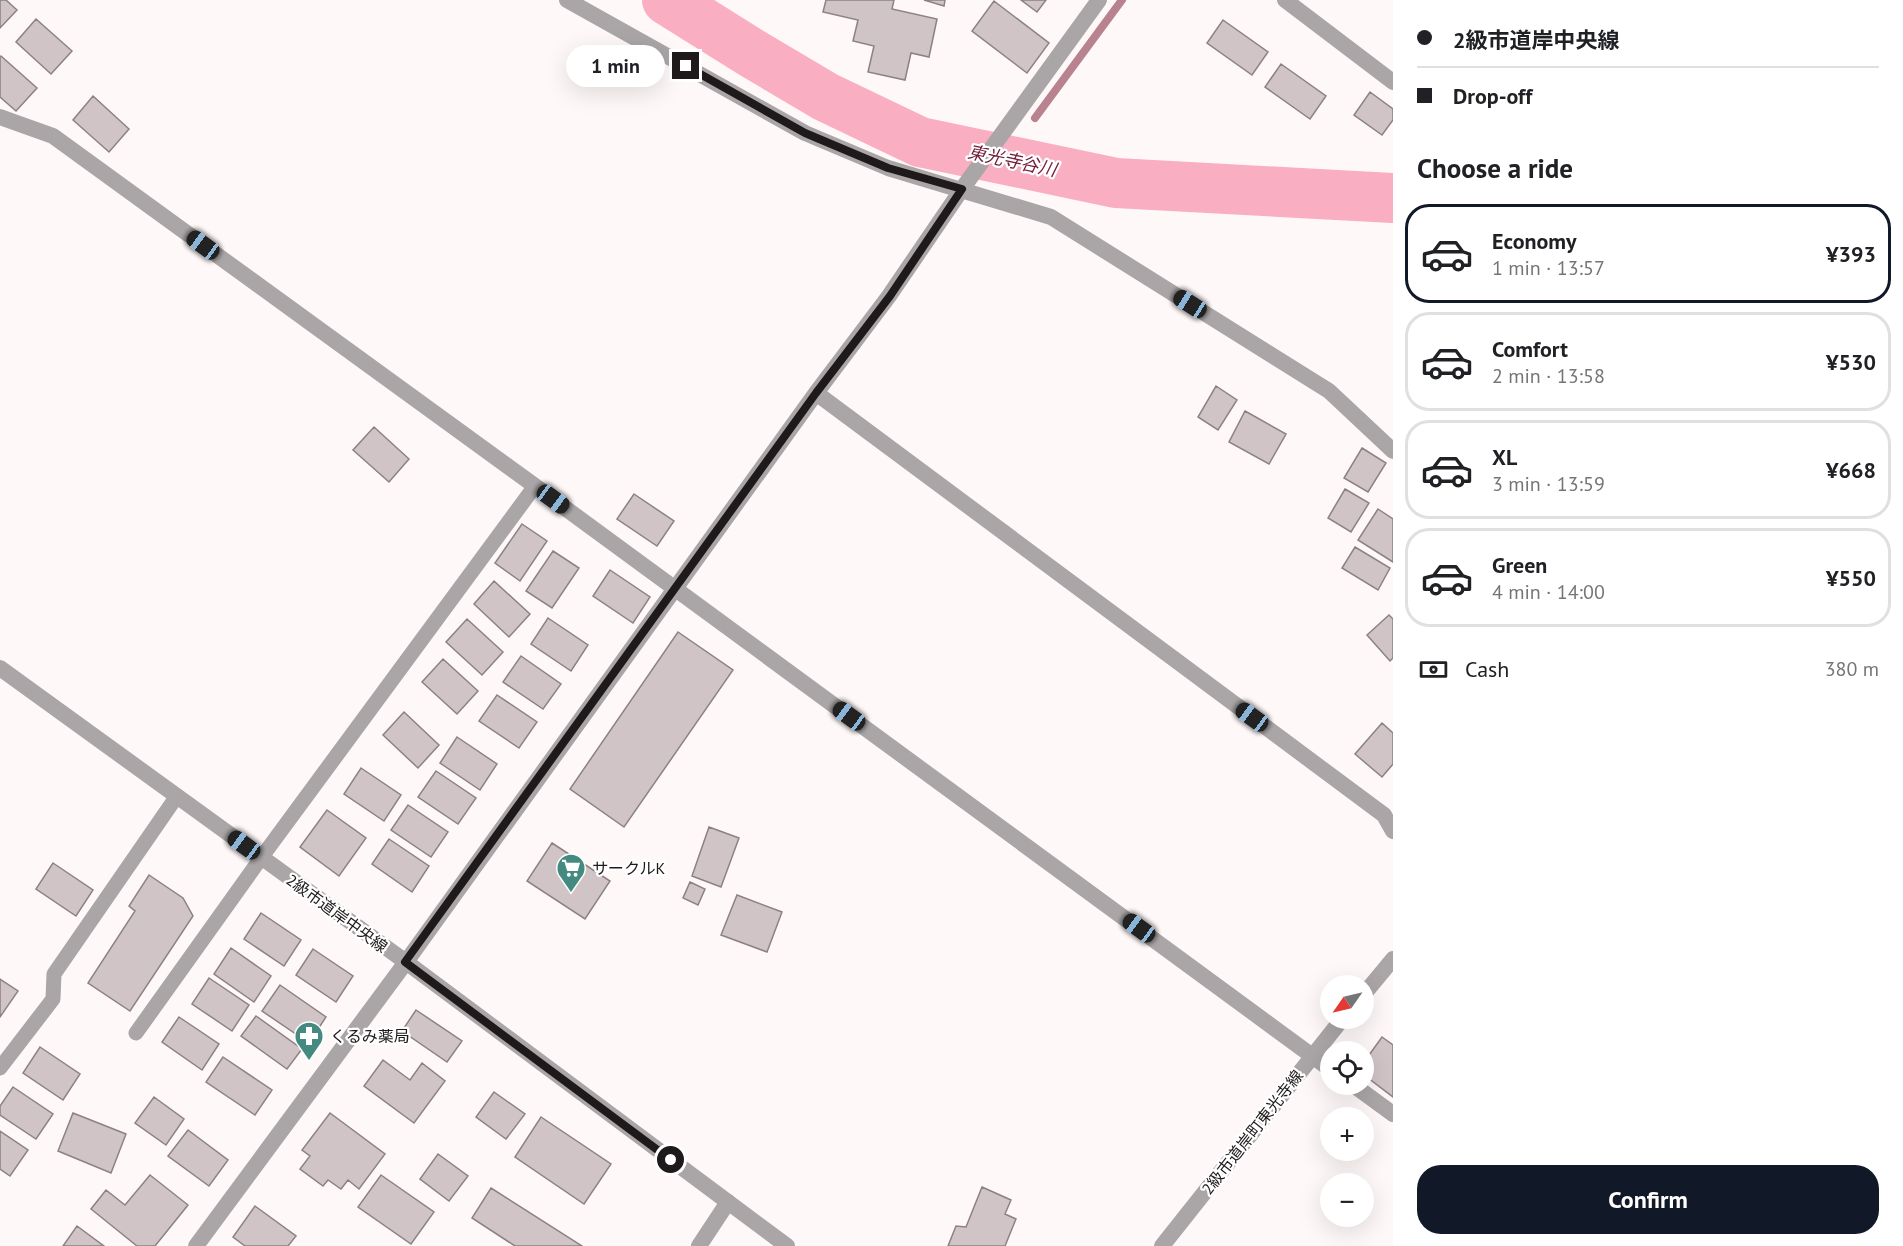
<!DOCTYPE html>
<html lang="en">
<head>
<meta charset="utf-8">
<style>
	:root { --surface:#fff; --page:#f2f2f2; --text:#202124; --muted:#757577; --line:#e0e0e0; --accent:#111827 }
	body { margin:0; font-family:"PT Sans","Noto Sans JP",sans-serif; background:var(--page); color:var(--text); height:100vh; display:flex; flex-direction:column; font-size:22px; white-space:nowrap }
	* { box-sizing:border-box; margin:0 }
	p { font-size:20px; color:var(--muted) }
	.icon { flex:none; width:33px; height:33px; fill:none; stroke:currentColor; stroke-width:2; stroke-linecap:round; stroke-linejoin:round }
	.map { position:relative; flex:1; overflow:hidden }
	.sheet { display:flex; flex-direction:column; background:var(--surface); width:510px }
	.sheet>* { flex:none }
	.banner { display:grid; align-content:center; height:132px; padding:0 24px; background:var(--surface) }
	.needle { width:39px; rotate:236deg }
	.tools { position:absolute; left:1320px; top:975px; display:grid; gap:12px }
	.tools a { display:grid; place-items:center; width:54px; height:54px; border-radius:50%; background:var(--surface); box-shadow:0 6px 24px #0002; font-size:30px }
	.end { position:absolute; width:27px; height:27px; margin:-14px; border:8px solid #1e1a1b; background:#fff; box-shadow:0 0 0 3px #fff }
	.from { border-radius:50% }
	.bubble { position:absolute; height:42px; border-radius:21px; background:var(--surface); box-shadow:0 6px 24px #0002; font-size:20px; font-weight:700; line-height:42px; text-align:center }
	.car { position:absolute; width:18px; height:36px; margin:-18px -9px; border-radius:8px; box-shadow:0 0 4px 2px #0007; background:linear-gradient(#222 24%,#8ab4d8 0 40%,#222 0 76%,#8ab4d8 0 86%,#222 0) }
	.banner b { display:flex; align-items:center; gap:21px; height:57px; font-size:22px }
	.banner b+b { border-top:2px solid var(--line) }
	.banner i { width:15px; height:15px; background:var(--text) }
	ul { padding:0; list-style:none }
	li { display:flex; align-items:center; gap:18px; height:99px; margin:0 12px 9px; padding:0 12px; border:3px solid var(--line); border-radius:24px }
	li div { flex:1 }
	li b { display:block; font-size:22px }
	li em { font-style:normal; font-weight:700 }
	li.on { border-color:var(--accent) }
	li>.icon { width:54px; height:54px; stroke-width:1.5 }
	h2 { padding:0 24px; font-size:27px; line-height:72px }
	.pay { display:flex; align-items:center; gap:15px; height:66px; padding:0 24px; font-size:22px }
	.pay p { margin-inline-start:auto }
	.primary-button { display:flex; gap:12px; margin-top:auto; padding:12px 24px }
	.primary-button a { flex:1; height:69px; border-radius:24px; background:var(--accent); color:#fff; font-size:24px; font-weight:700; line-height:69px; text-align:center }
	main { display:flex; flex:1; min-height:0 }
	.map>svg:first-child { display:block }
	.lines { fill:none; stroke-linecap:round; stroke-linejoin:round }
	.stream { stroke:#b8828f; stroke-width:8 }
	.river { stroke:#faaec1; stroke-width:50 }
	.building { fill:#d0c4c7; stroke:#8c8183; stroke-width:1.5 }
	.service { stroke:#aaa5a6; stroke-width:15 }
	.minor { stroke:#aaa5a6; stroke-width:16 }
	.tertiary { stroke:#aaa5a6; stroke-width:16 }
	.route { stroke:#1e1a1b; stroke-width:8 }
	.labels { text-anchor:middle; stroke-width:4.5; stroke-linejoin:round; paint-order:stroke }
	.poi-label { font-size:16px; fill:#1e1a1b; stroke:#fff; text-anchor:start }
	.street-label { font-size:16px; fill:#1e1a1b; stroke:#fff }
	.water-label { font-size:18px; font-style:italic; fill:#711c3a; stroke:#fff }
</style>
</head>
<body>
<main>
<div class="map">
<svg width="1393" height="1246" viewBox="0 0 1393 1246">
	<rect width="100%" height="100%" fill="#fff8f9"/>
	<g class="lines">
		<path class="stream" d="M1035,118L1122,0"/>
		<path class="river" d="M667,0L755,55L826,97L920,142L1116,183L1393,198"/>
	</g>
	<path class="building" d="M0,0H6L17,10L0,28Z
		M826,0H894L892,9L937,19L929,57L911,53L905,80L868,72L874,46L853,41L858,20L823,12Z
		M924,0H945L944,6Z
		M1021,0H1046L1037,12Z
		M994,1L1049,43L1027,73L972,31Z
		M36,19L72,51L51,74L16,42Z
		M1223,20L1268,52L1252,75L1207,43Z
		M1,56L37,88L16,111L0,97V57Z
		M1281,64L1326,96L1310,119L1265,87Z
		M1370,92L1393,109V120L1382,135L1354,115Z
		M93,96L129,129L109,152L73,120Z
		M1216,386L1237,400L1218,430L1198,417Z
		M1245,411L1286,434L1269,464L1229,442Z
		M374,427L409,459L389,482L353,450Z
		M1362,448L1386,463L1368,492L1344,478Z
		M1345,489L1369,503L1351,532L1328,518Z
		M634,494L674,521L657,546L617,519Z
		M1378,509L1393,519V562L1358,540Z
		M522,524L547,541L520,581L495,563Z
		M1355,547L1390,568L1378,590L1342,568Z
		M553,551L579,568L552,608L526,591Z
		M610,570L650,597L633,623L593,596Z
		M494,581L530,614L509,637L474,604Z
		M1389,615L1393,619V658L1390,661L1367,635Z
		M548,618L588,645L571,671L531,644Z
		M467,619L503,652L482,675L446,642Z
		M678,632L733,670L624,827L570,789Z
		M521,656L561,684L543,709L503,682Z
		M443,659L478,691L457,714L422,682Z
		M497,695L537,722L519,748L479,721Z
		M404,712L439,745L418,768L383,735Z
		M1382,723L1393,733V764L1382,777L1355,754Z
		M457,737L497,764L480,790L440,763Z
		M361,768L401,795L384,821L344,794Z
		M436,771L476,798L458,824L418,797Z
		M408,805L448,832L431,857L391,830Z
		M327,810L366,838L339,876L300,847Z
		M709,827L739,838L721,887L692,876Z
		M389,839L429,866L412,892L372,864Z
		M552,843L610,881L585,919L527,881Z
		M53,863L93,890L76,916L36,889Z
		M149,875L183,898L193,916L130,1011L88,983L135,911L129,906Z
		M690,882L705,889L698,905L683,898Z
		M737,895L782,912L767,952L721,935Z
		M261,913L301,940L284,966L244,939Z
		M231,948L271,976L254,1002L214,974Z
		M313,949L353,976L336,1002L296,975Z
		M209,978L249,1005L232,1031L192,1004Z
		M0,979L18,991L0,1017Z
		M280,985L326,1017L309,1043L262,1011Z
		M416,1010L462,1041L447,1062L402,1031Z
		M256,1016L302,1049L287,1069L241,1036Z
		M179,1017L219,1044L202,1070L162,1042Z
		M1382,1037L1393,1045V1097L1364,1075V1062Z
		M40,1047L80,1074L63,1100L23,1073Z
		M223,1057L272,1090L255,1115L206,1082Z
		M383,1060L410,1080L422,1063L445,1081L414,1123L364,1086Z
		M13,1087L53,1114L36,1139L0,1115V1106Z
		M494,1092L525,1114L506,1139L476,1117Z
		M154,1097L184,1119L166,1145L135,1123Z
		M73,1113L126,1134L111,1173L58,1151Z
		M330,1113L385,1154L359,1189L348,1180L341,1189L328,1180L323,1186L300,1169L310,1156L302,1150Z
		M541,1117L611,1164L584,1204L515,1157Z
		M188,1130L228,1160L209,1186L168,1156Z
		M0,1131L28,1150L10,1176L0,1169Z
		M438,1154L468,1176L449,1201L420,1179Z
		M150,1175L188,1205L155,1246H137L91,1209L106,1190L125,1205Z
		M381,1175L434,1212L411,1244L358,1207Z
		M982,1187L1011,1200L1005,1214L1016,1219L1005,1246H948L956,1226L966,1227Z
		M491,1188L582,1246H515L472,1218Z
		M255,1206L296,1236L288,1246H245L233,1237Z
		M77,1226L104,1246H63Z"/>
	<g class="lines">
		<path class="service" d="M136,1033L261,858L535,486
			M0,1068L53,999L54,974L177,796"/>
		<path class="minor" d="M567,0L805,133L888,168L1051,217L1329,391L1393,451
			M1285,0L1393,82
			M0,117L53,136L535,486L1330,1069
			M816,393L1384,815L1393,831
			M1352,1084L1393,1114
			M196,1246L406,962L816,393L889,296L962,189L1099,0
			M699,1246L728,1202"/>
		<path class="tertiary" d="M0,668L406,962L787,1246
			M1364,994L1393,959
			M1162,1246L1343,1018"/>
	</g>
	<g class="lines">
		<path class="route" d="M671,1160L405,962L816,393L890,296L962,189L888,168L805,133L686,66"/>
	</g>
	<defs>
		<g id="supermarket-pin" transform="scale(1.5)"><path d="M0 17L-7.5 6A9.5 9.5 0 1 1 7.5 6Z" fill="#448a80" stroke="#fff"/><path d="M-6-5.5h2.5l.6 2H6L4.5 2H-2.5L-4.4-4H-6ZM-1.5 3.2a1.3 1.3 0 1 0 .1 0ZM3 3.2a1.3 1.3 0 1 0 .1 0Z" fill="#fff"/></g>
		<g id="pharmacy-pin" transform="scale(1.5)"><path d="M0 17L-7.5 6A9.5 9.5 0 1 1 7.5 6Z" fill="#448a80" stroke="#fff"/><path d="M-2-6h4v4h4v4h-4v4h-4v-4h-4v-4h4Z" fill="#fff"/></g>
	</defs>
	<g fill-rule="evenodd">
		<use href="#supermarket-pin" x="571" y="868"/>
		<use href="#pharmacy-pin" x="309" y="1036"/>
	</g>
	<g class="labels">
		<g class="poi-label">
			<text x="592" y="874">サークルK</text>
			<text x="330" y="1042">くるみ薬局</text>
		</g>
		<g class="street-label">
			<text transform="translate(337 913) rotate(36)" y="6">2級市道岸中央線</text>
			<text transform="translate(1252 1132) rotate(-52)" y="6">2級市道岸町東光寺線</text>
		</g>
		<g class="water-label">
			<text transform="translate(1012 161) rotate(12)" y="6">東光寺谷川</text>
		</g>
	</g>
</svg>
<div class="tools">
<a><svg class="needle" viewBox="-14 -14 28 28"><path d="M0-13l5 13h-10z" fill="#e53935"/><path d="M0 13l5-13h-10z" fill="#757577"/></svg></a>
<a><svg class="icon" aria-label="locate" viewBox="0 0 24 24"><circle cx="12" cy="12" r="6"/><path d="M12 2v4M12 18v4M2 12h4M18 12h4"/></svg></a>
<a>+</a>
<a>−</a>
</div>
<i class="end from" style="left:671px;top:1160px"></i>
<i class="end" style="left:686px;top:66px"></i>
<div class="bubble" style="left:566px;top:45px;width:99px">1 min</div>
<i class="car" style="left:203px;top:245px;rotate:306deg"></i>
<i class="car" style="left:1190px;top:304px;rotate:302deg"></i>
<i class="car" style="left:553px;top:499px;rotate:126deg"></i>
<i class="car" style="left:849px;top:716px;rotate:306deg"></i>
<i class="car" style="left:1252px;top:717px;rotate:306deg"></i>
<i class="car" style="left:244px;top:845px;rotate:306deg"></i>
<i class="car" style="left:1139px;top:928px;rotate:306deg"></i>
</div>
<section class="sheet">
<div class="banner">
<b><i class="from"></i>2級市道岸中央線</b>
<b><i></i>Drop-off</b>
</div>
<h2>Choose a ride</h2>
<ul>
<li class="on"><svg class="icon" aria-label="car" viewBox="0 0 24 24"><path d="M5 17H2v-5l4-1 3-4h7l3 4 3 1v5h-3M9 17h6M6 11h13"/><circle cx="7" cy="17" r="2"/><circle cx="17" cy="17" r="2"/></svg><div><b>Economy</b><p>1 min · 13:57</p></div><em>¥393</em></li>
<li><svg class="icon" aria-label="car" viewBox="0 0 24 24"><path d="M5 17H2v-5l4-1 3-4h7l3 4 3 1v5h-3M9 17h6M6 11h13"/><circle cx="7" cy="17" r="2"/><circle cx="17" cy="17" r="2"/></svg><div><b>Comfort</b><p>2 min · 13:58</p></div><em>¥530</em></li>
<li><svg class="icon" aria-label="car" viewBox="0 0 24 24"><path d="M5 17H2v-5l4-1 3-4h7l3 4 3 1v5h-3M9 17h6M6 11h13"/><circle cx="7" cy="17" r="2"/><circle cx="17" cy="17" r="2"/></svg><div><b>XL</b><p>3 min · 13:59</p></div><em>¥668</em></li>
<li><svg class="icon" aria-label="car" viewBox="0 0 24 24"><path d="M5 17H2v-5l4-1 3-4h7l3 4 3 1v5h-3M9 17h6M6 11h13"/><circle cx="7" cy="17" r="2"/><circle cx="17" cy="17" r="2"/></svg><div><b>Green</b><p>4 min · 14:00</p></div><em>¥550</em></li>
</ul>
<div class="pay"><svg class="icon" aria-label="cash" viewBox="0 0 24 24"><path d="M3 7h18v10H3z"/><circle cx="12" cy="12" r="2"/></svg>Cash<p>380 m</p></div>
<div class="primary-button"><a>Confirm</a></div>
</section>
</main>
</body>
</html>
